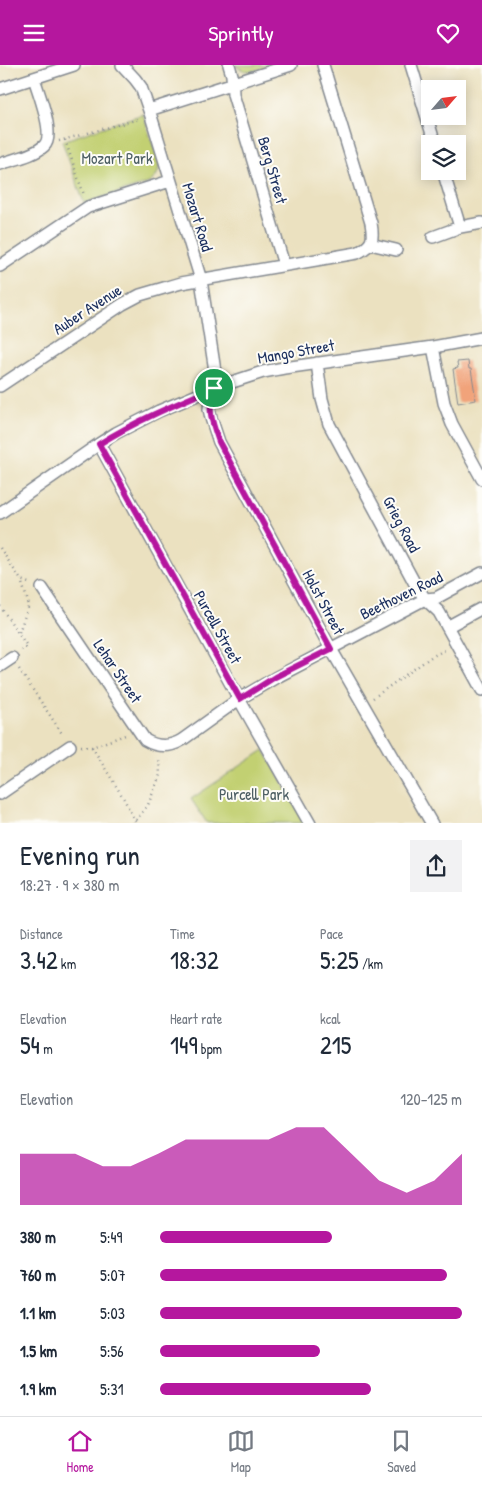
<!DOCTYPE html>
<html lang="en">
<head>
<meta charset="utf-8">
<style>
  :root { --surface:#fff; --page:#f2f2f3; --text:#1f2937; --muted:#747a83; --line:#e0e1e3; --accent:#b5179e }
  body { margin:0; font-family:"Patrick Hand",sans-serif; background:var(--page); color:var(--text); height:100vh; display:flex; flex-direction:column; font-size:19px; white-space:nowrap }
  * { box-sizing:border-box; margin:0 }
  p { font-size:16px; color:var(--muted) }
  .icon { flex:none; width:28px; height:28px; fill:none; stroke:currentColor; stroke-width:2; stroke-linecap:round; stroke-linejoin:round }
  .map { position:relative; height:758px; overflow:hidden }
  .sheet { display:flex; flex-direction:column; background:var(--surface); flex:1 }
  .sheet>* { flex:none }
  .needle { width:32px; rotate:62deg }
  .tools { position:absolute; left:421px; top:15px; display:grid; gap:10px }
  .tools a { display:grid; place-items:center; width:45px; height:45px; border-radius:0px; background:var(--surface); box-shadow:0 2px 12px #0003; font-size:25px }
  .pin { position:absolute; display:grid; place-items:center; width:42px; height:42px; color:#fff; margin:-21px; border:2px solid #fff; border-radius:50%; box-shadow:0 1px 5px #0007 }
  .round { display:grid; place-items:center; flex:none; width:52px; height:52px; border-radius:0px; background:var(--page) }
  .headline { display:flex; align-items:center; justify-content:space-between; height:85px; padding:0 20px }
  h1 { font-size:28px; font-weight:600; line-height:38px }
  .stats { display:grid; grid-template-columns:repeat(3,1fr); gap:8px; height:85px; padding:5px 20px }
  .stats div { display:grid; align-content:center }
  .stats b { font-size:25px; font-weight:600 }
  .stats small { font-size:14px; font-weight:400 }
  .stats p { font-size:14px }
  .chart { height:140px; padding:10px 20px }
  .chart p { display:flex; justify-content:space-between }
  .chart svg { width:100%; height:90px; margin-top:5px; fill:var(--accent); opacity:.7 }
  ul { padding:0 20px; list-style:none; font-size:16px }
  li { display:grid; grid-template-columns:80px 60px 1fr; align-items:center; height:38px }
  li i { height:12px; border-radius:6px; background:var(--accent) }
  header { display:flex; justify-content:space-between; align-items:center; height:65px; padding:0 20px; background:var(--accent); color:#fff; font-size:22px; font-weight:600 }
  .tabs { display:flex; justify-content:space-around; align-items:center; height:70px; border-top:1px solid var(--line); background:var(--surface); font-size:14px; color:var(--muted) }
  .tabs a { display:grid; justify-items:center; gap:2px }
  .tabs .current { color:var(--accent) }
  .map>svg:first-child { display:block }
  .green { fill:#c2d072; stroke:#6e8068 }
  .building { fill:#f1a37a }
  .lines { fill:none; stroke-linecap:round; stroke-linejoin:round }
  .street-casing { stroke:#83888f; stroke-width:14 }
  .path { stroke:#83888f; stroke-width:2.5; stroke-dasharray:1 4; stroke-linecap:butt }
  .street { stroke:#fff; stroke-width:11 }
  .route-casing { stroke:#fff; stroke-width:10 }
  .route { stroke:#b5179e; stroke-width:6 }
  .labels { text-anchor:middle; stroke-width:4; stroke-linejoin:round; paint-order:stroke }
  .park-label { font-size:16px; fill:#4d5f64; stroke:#fdfcf7 }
  .street-label { font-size:16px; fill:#1b2f5e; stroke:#fdfcf7 }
</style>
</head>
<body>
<header><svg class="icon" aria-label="menu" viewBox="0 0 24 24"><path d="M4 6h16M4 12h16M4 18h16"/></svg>Sprintly<svg class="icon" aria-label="heart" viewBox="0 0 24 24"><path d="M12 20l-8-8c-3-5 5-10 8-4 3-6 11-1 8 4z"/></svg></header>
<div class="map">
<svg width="482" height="759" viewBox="0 0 482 759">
  <rect width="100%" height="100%" fill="#fdfcf7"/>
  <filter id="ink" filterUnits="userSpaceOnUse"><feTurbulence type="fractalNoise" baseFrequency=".02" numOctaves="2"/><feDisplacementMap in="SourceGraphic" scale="10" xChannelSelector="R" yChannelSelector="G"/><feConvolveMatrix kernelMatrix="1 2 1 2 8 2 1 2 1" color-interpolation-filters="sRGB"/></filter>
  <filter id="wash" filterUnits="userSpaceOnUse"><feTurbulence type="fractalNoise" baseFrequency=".0096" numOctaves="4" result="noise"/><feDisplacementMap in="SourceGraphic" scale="20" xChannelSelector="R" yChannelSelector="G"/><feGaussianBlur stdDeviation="1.12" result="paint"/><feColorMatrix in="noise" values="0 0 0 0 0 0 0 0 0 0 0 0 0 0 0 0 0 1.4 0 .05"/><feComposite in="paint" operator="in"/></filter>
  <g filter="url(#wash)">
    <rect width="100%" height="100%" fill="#ebe1c0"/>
    <!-- green -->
    <path class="green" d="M 235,0 L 272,0 C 259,4 247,11 235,0 Z
      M 143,49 L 159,99 C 159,108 156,113 149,118 L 84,138 L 62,76 Z
      M 264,685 L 306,758 L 207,758 L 191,734 Z"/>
    <g id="blocks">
      <!-- building -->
      <path class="building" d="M 468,296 L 469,304 L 471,304 L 476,335 L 458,338 L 453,304 L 458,303 L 457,297 Z"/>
    </g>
  </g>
  <g filter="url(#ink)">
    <use href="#blocks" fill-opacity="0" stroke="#83888f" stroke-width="1"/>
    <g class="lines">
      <!-- street casing -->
      <g class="street-casing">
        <path id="street" d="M 122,0 L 135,14 L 141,22 L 151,51 L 201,215 L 215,306 L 214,323 L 210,335 L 209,344 L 211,353 L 219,377 L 331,584 L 432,759
          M 229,0 L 232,10 L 233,29 L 284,200
          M 411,0 L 435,79
          M 0,24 L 74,0
          M 149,45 L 291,0
          M 0,99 C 14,94 33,91 44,81 C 56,70 38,27 34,13
          M 443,106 L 460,162
          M 433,172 L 460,162 L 482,158
          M 370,179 L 396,185
          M 0,201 L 88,142 L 170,116
          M 433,282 L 444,338 L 452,359 L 482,414
          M 317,298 L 322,334 L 329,359 L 414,517 L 425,534 L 439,547 L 482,625
          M 0,321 L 123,239 L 140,230 L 181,218 L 357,188 C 373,180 374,175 371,158 L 323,0
          M 99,379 L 239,634 L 310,759
          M 0,448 L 99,379 L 116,368 L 159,346 L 214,323 L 263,307 L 284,303 L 433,282 L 482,273
          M 42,523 L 145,675 C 157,682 169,683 182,675 L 239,634 L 275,613 L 425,534 L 436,533 L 482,508
          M 447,562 L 482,543
          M 0,601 L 12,593
          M 0,729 L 70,681"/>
      </g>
      <!-- path -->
      <path class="path" d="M 65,75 L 84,130
        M 59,76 L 139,54
        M 0,483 L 21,515 L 31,519
        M 0,541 L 27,581 L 21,585
        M 19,567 L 29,540 L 21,515
        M 19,604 L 63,670
        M 373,633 L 431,592 L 445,585
        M 81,681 L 92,682 L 128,669
        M 92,682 L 124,734 L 135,756
        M 133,759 L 148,740 L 160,710 L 159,692"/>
      <!-- street -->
      <use href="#street" class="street"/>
    </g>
  </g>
  <g class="lines" filter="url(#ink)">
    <!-- route casing -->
    <g class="route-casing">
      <path id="route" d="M 214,323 C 207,345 212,357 219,377 L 331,584 L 275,612 L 240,634 L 99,379 C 136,356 174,340 214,323 Z"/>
    </g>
    <!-- route -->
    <use href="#route" class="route"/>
  </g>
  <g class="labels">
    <!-- park labels -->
    <g class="park-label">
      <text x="117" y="99">Mozart Park</text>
      <text x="254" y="735">Purcell Park</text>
    </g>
    <!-- street labels -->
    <g class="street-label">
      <text transform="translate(273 105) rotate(74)" y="6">Berg Street</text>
      <text transform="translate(198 152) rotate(73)" y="6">Mozart Road</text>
      <text transform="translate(87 244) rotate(-33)" y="6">Auber Avenue</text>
      <text transform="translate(296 286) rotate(-10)" y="6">Mango Street</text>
      <text transform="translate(402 459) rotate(62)" y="6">Grieg Road</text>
      <text transform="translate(401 530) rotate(-26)" y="6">Beethoven Road</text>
      <text transform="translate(324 537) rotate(62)" y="6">Holst Street</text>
      <text transform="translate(218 562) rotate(61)" y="6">Purcell Street</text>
      <text transform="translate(118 606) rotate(56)" y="6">Lehar Street</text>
    </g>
  </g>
</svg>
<div class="tools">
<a><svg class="needle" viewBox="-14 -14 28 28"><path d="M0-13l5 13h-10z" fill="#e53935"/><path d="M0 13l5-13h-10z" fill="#747a83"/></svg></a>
<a><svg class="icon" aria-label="layers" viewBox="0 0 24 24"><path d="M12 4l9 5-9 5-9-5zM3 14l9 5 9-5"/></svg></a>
</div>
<div class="pin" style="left:214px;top:323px;background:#1e9e55"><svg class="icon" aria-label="arrive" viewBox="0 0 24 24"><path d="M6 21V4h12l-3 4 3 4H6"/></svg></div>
</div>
<section class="sheet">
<div class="headline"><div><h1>Evening run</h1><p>18:27 · 9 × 380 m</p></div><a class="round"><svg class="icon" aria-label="share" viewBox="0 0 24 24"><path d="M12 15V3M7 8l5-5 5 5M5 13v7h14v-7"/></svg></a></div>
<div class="stats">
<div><p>Distance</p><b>3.42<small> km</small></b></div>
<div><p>Time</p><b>18:32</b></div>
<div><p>Pace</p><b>5:25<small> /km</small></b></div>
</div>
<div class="stats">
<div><p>Elevation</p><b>54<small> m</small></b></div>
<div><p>Heart rate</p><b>149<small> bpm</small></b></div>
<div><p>kcal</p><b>215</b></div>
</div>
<div class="chart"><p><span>Elevation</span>120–125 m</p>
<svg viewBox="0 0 160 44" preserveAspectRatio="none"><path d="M0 44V19L10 19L20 19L30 25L40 25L50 19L60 12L70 12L80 12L90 12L100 6L110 6L120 19L130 32L140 38L150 32L160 19V44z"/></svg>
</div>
<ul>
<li><b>380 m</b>5:49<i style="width:57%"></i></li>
<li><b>760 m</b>5:07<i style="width:95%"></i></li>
<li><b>1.1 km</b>5:03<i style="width:100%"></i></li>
<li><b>1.5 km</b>5:56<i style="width:53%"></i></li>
<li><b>1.9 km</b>5:31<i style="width:70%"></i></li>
</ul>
</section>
<nav class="tabs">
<a class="current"><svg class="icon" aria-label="home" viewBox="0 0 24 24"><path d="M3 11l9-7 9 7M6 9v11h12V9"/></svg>Home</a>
<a><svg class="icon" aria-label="map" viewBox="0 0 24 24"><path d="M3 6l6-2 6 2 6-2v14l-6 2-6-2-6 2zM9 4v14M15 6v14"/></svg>Map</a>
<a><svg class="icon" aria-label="saved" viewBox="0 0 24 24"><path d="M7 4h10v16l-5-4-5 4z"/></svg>Saved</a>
</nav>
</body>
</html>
